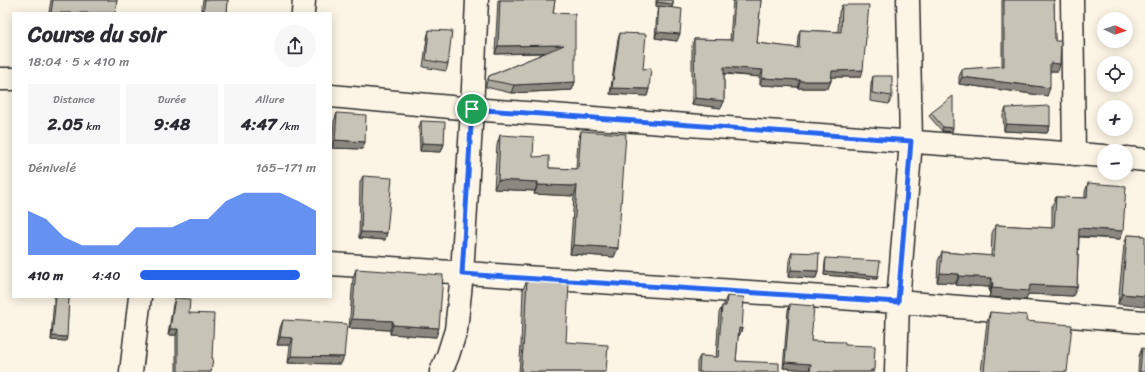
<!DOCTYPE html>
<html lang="fr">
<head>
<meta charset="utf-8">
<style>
  :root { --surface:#fff; --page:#f7f7f7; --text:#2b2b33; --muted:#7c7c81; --accent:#2563eb }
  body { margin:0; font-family:Sriracha,sans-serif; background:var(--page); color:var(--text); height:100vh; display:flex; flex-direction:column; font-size:15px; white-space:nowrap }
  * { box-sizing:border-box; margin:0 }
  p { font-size:13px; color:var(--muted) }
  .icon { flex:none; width:22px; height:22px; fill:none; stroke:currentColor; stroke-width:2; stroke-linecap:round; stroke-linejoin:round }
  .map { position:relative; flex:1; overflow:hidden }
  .details { position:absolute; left:12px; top:12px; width:320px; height:286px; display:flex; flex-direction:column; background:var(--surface); border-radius:0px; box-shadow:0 2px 10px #0003 }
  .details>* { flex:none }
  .needle { width:26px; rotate:93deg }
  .controls { position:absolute; left:1097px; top:12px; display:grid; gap:8px }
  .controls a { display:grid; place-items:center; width:36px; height:36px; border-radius:50%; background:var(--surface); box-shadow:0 2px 10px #0003; font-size:20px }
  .pin { position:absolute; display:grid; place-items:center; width:34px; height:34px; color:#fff; margin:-17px; border:2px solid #fff; border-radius:50%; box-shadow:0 1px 4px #0007 }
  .round { display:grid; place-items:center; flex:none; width:42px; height:42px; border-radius:21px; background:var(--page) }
  .overview { display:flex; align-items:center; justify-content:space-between; height:68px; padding:0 16px }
  h1 { font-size:22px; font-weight:800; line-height:30px }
  .figures { display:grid; grid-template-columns:repeat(3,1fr); gap:6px; height:68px; padding:4px 16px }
  .figures div { display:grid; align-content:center; border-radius:0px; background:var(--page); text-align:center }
  .figures b { font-size:17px; font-weight:800 }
  .figures small { font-size:11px; font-weight:400 }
  .figures p { font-size:11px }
  .chart { height:112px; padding:8px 16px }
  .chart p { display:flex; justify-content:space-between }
  .chart svg { width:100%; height:72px; margin-top:4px; fill:var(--accent); opacity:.7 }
  ul { padding:0 16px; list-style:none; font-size:13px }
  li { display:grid; grid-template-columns:64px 48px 1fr; align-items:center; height:30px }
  li i { height:10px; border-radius:5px; background:var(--accent) }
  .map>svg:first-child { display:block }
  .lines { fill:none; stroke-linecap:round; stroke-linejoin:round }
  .minor-casing { stroke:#2b2b2b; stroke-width:25 }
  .minor { stroke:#fcf5e5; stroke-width:22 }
  .wall { fill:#aca89d; stroke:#2b2b2b }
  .shaded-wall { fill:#8c8880; stroke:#2b2b2b }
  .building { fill:#c8c3b7; stroke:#2b2b2b }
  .route-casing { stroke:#fff; stroke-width:8 }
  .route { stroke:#2563eb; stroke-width:5 }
</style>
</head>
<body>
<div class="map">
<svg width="1145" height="372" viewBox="0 0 1145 372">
  <rect width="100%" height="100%" fill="#fcf5e5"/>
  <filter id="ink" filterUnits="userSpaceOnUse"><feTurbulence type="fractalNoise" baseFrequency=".025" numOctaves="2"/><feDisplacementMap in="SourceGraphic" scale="8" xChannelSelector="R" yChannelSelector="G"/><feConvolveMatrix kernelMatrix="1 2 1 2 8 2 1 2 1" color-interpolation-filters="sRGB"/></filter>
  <g filter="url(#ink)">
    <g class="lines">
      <!-- minor casing -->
      <g class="minor-casing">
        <path id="minor" d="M 1072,0 L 1074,154
          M 303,13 L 304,0
          M 0,79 L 13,79
          M 331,96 L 472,109 L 1104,156
          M 1126,158 L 1145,160
          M 331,264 L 898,302 L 1145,322
          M 131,372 L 140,297
          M 441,372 L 448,355 L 456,330 L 462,274 L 472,109 L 477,0
          M 896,372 L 898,302 L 911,141 L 908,0"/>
      </g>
      <!-- minor -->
      <use href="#minor" class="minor"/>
    </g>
    <!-- wall -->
    <path class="wall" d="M 51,0 L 117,0 L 115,13 L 49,13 Z
      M 203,0 L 228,0 L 227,13 L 201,13 Z
      M 498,0 L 555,0 L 553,13 L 575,82 L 572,90 L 511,93 L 486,87 L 486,84 L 489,76 L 545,53 L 495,54 Z
      M 656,0 L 673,0 L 673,4 L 672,7 L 677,41 L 655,38 L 657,12 L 659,7 L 656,6 Z
      M 733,0 L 761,0 L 757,43 L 797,48 L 798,36 L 800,30 L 838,32 L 839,12 L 842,5 L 861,77 L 831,77 L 831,81 L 828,88 L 798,88 L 798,87 L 760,85 L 760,77 L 724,74 L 724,101 L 721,108 L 692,104 L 692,46 L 694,39 L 730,40 Z
      M 1002,0 L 1054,0 L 1055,41 L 1058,71 L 1050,71 L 1047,96 L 959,84 L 959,77 L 962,69 L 1002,67 Z
      M 429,30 L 448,64 L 446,71 L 423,67 L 427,38 Z
      M 620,33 L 643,69 L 649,89 L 647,96 L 610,94 L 618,39 Z
      M 873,76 L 892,96 L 889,104 L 870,101 L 871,84 Z
      M 1006,108 L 1050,126 L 1047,133 L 1004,131 L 1003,115 Z
      M 337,113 L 365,142 L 362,149 L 332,148 L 334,121 Z
      M 931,113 L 952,132 L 942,131 L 929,116 Z
      M 421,121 L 444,144 L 441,152 L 420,151 L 419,128 Z
      M 581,131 L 618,248 L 614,257 L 570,254 L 574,196 L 534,194 L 535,191 L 494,189 L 497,145 L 500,135 L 533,157 L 549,168 L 576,169 L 578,140 Z
      M 363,176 L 385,240 L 359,238 L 360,182 Z
      M 1088,183 L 1120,239 L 1079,237 L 1077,287 L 1073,296 L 1028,294 L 1026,300 L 989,297 L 990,292 L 989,292 L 989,287 L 956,285 L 956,283 L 937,282 L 938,261 L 942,252 L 991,256 L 992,233 L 996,225 L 1052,228 L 1052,206 L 1056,197 L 1085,198 L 1085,192 Z
      M 1127,235 L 1145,236 L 1118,304 L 1124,245 Z
      M 792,252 L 818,271 L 816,278 L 788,277 L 789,260 Z
      M 826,258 L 878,276 L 877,279 L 824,275 L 825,262 Z
      M 356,269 L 436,337 L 390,334 L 390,330 L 349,328 L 353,278 Z
      M 527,280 L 566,342 L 606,372 L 519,372 L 521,345 L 523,289 Z
      M 727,296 L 742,329 L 739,336 L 738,336 L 736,361 L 779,372 L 697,372 L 697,362 L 700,356 L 716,357 L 719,313 L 722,306 L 724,306 L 724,303 Z
      M 54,297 L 69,297 L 66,341 L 51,340 Z
      M 175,298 L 189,313 L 212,358 L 211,372 L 176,372 L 176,335 L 168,335 L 173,304 Z
      M 790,304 L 811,341 L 845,345 L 874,372 L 808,372 L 809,370 L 783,368 L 788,310 Z
      M 990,312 L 1026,321 L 1067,372 L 981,372 L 987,322 Z
      M 283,320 L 341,364 L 288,363 L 290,345 L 277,345 L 280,328 Z
      M 1142,348 L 1145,372 L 1138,372 L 1139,356 Z"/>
    <!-- shaded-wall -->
    <path class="shaded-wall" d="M 657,2 L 673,4 L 671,8 L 656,6 Z
      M 657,32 L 680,34 L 677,41 L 655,38 Z
      M 564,45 L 561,52 L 495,54 L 498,46 Z
      M 1050,63 L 1060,64 L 1058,71 L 1048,71 Z
      M 724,67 L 763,70 L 760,77 L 721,73 Z
      M 863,70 L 861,77 L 829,77 L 832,71 Z
      M 962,77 L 1050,88 L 1047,96 L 959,84 Z
      M 762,78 L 800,80 L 798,87 L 760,85 Z
      M 800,81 L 831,81 L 828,88 L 798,88 Z
      M 575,82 L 572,90 L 511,93 L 514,85 Z
      M 612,88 L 649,89 L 647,96 L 610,94 Z
      M 695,98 L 724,101 L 721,108 L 692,104 Z
      M 1006,124 L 1050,126 L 1047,133 L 1004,131 Z
      M 943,127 L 953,128 L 952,132 L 942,131 Z
      M 335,140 L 365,142 L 362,149 L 332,148 Z
      M 422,143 L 444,144 L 441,152 L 420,151 Z
      M 498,180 L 538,182 L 535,191 L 494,189 Z
      M 538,185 L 577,186 L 574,196 L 534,194 Z
      M 1079,228 L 1123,231 L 1120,239 L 1076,236 Z
      M 361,232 L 387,233 L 385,240 L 359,238 Z
      M 573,245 L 618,248 L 614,257 L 570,254 Z
      M 791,270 L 818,271 L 816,278 L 788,277 Z
      M 825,271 L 878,276 L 877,279 L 824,275 Z
      M 940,273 L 959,274 L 956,283 L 937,282 Z
      M 959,276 L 992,278 L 989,287 L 956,285 Z
      M 992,283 L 993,283 L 990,292 L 989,292 Z
      M 1030,285 L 1077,287 L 1073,296 L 1028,294 L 1026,300 L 989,297 L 992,288 Z
      M 1122,294 L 1145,296 L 1145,307 L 1118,304 Z
      M 352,319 L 393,321 L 390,330 L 349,328 Z
      M 393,325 L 439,328 L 436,337 L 390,334 Z
      M 739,328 L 742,329 L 739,336 L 736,335 Z
      M 170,329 L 178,329 L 176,335 L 168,335 Z
      M 52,336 L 67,337 L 66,341 L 51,340 Z
      M 280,337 L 293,338 L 290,345 L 277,345 Z
      M 291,356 L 344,357 L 341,364 L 288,363 Z
      M 785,362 L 811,364 L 809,370 L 783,368 Z"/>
    <!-- building -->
    <path class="building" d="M 53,0 L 117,0 L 115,13 L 51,13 Z
      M 205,0 L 228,0 L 227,13 L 203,13 Z
      M 500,0 L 555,0 L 553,13 L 575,14 L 575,82 L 514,85 L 488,80 L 489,76 L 564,45 L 498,46 Z
      M 657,0 L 673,0 L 673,4 L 657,2 Z
      M 735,0 L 761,0 L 757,43 L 799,48 L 800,30 L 841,32 L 842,5 L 869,5 L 863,70 L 832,71 L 831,81 L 800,81 L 800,80 L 762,78 L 763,70 L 724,67 L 724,101 L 695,98 L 694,39 L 732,40 Z
      M 1004,0 L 1054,0 L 1055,41 L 1061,41 L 1060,64 L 1050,63 L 1050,88 L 962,77 L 962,69 L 1004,66 Z
      M 659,6 L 682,9 L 680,34 L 657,32 Z
      M 429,30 L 452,31 L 448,64 L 426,60 Z
      M 620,33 L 646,34 L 643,69 L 651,68 L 649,89 L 612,88 Z
      M 873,76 L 892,76 L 892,96 L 872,93 Z
      M 953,96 L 953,128 L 943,127 L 931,113 Z
      M 1050,106 L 1050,126 L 1006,124 L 1006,108 Z
      M 337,113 L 366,115 L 365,142 L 335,140 Z
      M 421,121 L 445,122 L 444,144 L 422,143 Z
      M 581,131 L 626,134 L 618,248 L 573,245 L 577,186 L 538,185 L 538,182 L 498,180 L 500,135 L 534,137 L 533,157 L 549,156 L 549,168 L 578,169 Z
      M 363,176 L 392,178 L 387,233 L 361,232 Z
      M 1088,183 L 1126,186 L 1123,231 L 1079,228 L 1077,287 L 1030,285 L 1029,291 L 992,288 L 993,283 L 992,283 L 992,278 L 959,276 L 959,274 L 940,273 L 942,252 L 994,256 L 996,225 L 1054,228 L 1056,197 L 1087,198 Z
      M 1127,235 L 1145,236 L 1145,296 L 1122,294 Z
      M 792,252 L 819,253 L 818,271 L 791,270 Z
      M 826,258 L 880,261 L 878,276 L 825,271 Z
      M 356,269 L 443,275 L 439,328 L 393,325 L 393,321 L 352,319 Z
      M 527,280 L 569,283 L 566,342 L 608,345 L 606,372 L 521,372 L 524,336 Z
      M 727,296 L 744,297 L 742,329 L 739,328 L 736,361 L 779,363 L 779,372 L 699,372 L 700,356 L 718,357 L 722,306 L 726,306 Z
      M 56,297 L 69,297 L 67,337 L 52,336 Z
      M 175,298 L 190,299 L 189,313 L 214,314 L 212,358 L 213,358 L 211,372 L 178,372 L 178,329 L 170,329 Z
      M 790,304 L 814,306 L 811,341 L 845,342 L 845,345 L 875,346 L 874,370 L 871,370 L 870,372 L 810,372 L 811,364 L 785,362 Z
      M 990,312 L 1027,315 L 1026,321 L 1072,325 L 1067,372 L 984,372 Z
      M 283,320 L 303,321 L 347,324 L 344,357 L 291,356 L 293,338 L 280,337 Z
      M 1142,348 L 1145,349 L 1145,372 L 1140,372 Z"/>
  </g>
  <g class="lines" filter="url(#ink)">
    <!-- route casing -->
    <g class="route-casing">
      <path id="route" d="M 472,109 L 911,141 L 898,302 L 462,274 Z"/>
    </g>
    <!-- route -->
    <use href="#route" class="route"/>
  </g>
</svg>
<div class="controls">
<a><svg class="needle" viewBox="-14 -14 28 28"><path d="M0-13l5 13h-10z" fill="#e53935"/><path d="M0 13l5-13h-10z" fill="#7c7c81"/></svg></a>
<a><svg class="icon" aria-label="locate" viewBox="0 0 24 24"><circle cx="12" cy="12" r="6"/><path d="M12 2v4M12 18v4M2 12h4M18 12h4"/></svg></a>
<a>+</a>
<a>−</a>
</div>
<div class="pin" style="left:472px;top:109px;background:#1e9e55"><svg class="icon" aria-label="arrive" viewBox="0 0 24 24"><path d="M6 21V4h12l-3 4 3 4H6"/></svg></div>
<section class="details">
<div class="overview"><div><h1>Course du soir</h1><p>18:04 · 5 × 410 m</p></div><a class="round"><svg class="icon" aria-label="share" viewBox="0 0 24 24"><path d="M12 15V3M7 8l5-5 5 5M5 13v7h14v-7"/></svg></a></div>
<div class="figures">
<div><p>Distance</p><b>2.05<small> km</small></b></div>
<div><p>Durée</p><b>9:48</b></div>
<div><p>Allure</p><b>4:47<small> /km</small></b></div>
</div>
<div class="chart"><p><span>Dénivelé</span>165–171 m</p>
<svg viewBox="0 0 160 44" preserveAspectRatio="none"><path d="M0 44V17L10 22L20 33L30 38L40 38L50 38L60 27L70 27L80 27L90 22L100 22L110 11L120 6L130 6L140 6L150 11L160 17V44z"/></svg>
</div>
<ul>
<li><b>410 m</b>4:40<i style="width:91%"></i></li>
</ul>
</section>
</div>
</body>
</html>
